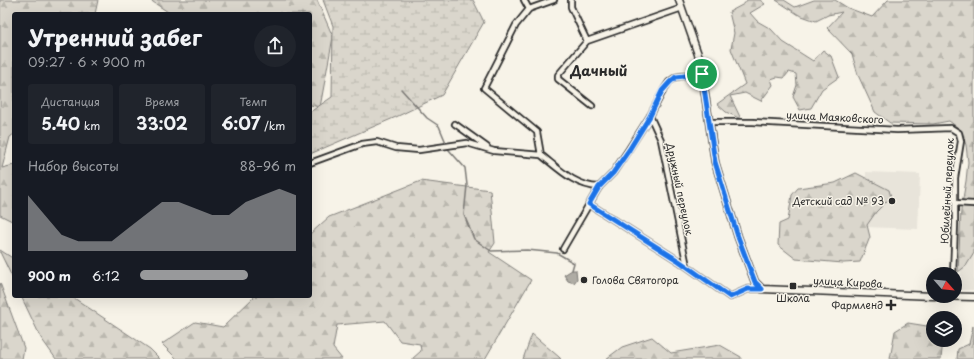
<!DOCTYPE html>
<html lang="ru">
<head>
<meta charset="utf-8">
<style>
  :root { --surface:#171b24; --page:#20242c; --text:#f1f3f6; --muted:#9ea1a6; --accent:#98999b }
  body { margin:0; font-family:"Playpen Sans",sans-serif; background:var(--page); color:var(--text); height:100vh; display:flex; flex-direction:column; font-size:15px; white-space:nowrap }
  * { box-sizing:border-box; margin:0 }
  p { font-size:13px; color:var(--muted) }
  .icon { flex:none; width:22px; height:22px; fill:none; stroke:currentColor; stroke-width:2; stroke-linecap:round; stroke-linejoin:round }
  .map { position:relative; flex:1; overflow:hidden }
  .side { position:absolute; left:12px; top:12px; width:300px; height:286px; display:flex; flex-direction:column; background:var(--surface); border-radius:4px; box-shadow:0 4px 16px #0002 }
  .side>* { flex:none }
  .needle { width:26px; rotate:117deg }
  .fabs { position:absolute; left:926px; top:267px; display:grid; gap:8px }
  .fabs a { display:grid; place-items:center; width:36px; height:36px; border-radius:50%; background:var(--surface); box-shadow:0 4px 16px #0002; font-size:20px }
  .pin { position:absolute; display:grid; place-items:center; width:34px; height:34px; color:#fff; margin:-17px; border:2px solid #fff; border-radius:50%; box-shadow:0 1px 4px #0007 }
  .round { display:grid; place-items:center; flex:none; width:42px; height:42px; border-radius:21px; background:var(--page) }
  .head { display:flex; align-items:center; justify-content:space-between; height:68px; padding:0 16px }
  h1 { font-size:22px; font-weight:700; line-height:30px }
  .stats { display:grid; grid-template-columns:repeat(3,1fr); gap:6px; height:68px; padding:4px 16px }
  .stats div { display:grid; align-content:center; border-radius:4px; background:var(--page); text-align:center }
  .stats b { font-size:17px; font-weight:700 }
  .stats small { font-size:11px; font-weight:400 }
  .stats p { font-size:11px }
  .chart { height:112px; padding:8px 16px }
  .chart p { display:flex; justify-content:space-between }
  .chart svg { width:100%; height:72px; margin-top:4px; fill:var(--accent); opacity:.7 }
  ul { padding:0 16px; list-style:none; font-size:13px }
  li { display:grid; grid-template-columns:64px 48px 1fr; align-items:center; height:30px }
  li i { height:10px; border-radius:5px; background:var(--accent) }
  .map>svg:first-child { display:block }
  .built { fill:#e8e4da }
  .forest { fill:url(#forest-firs); stroke:#82807c }
  .wetland { fill:url(#wetland-marsh); stroke:#82807c }
  .water { fill:#afaca4; stroke:#7a7874 }
  .lines { fill:none; stroke-linecap:round; stroke-linejoin:round }
  .stream { stroke:#7a7874; stroke-width:1.5 }
  .street-casing { stroke:#2b2b2b; stroke-width:8 }
  .secondary-casing { stroke:#2b2b2b; stroke-width:9 }
  .street { stroke:#f7f3e8; stroke-width:4.5 }
  .secondary { stroke:#f7f3e8; stroke-width:6 }
  .route-casing { stroke:#fff; stroke-width:8 }
  .route { stroke:#1a73e8; stroke-width:5 }
  .poi-dot { fill:#2b2b2b; stroke:#f7f3e8; stroke-width:1.5 }
  .labels { text-anchor:middle; stroke-width:3; stroke-linejoin:round; paint-order:stroke }
  .street-label { font-size:10px; fill:#2b2b2b; stroke:#f7f3e8 }
  .poi-label { font-size:10px; fill:#2b2b2b; stroke:#f7f3e8; text-anchor:end }
  .district-label { font-size:14px; font-weight:bold; fill:#2b2b2b; stroke:#f7f3e8 }
</style>
</head>
<body>
<div class="map">
<svg width="974" height="359" viewBox="0 0 974 359">
  <defs>
    <pattern id="forest-firs" width="22" height="20" patternUnits="userSpaceOnUse"><rect width="22" height="20" fill="#dad6cc"/><path d="M5 1l3.5 6h-7zM16 11l3.5 6h-7z" fill="#bbb8af"/></pattern>
    <pattern id="wetland-marsh" width="20" height="14" patternUnits="userSpaceOnUse"><rect width="20" height="14" fill="#dad6cc"/><path d="M1 5h8M5 5V1M11 12h8M15 12V8" fill="none" stroke="#bbb8af"/></pattern>
  </defs>
  <rect width="100%" height="100%" fill="#f7f3e8"/>
  <filter id="ink" filterUnits="userSpaceOnUse"><feTurbulence type="fractalNoise" baseFrequency=".025" numOctaves="2"/><feDisplacementMap in="SourceGraphic" scale="8" xChannelSelector="R" yChannelSelector="G"/><feConvolveMatrix kernelMatrix="1 2 1 2 8 2 1 2 1" color-interpolation-filters="sRGB"/></filter>
  <g filter="url(#ink)">
    <!-- built -->
    <path class="built" d="M 866,172 L 920,174 L 918,229 L 864,227 Z
      M 963,211 L 974,211 L 974,290 L 960,290 Z"/>
    <!-- forest -->
    <path class="forest" d="M 0,0 L 98,0 L 95,14 L 14,14 L 14,134 L 10,137 L 2,168 L 14,165 L 14,222 L 0,215 Z
      M 150,0 L 317,0 L 333,37 L 320,107 L 310,105 L 310,14 L 171,14 Z
      M 747,0 L 760,0 L 765,4 L 750,13 L 757,21 L 771,29 L 783,42 L 813,61 L 823,50 L 831,56 L 839,77 L 822,89 L 811,108 L 800,110 L 793,97 L 797,85 L 796,74 L 789,72 L 784,78 L 777,77 L 771,79 L 773,85 L 761,101 L 745,93 L 730,96 L 741,119 L 726,112 L 717,104 L 745,84 L 731,49 L 734,33 L 729,12 L 744,4 Z
      M 776,0 L 784,0 L 795,7 L 814,0 L 835,0 L 848,8 L 872,17 L 888,0 L 974,0 L 974,253 L 966,266 L 958,272 L 961,210 L 966,181 L 968,162 L 966,145 L 961,130 L 949,121 L 933,124 L 890,123 L 875,112 L 858,75 L 852,54 L 827,28 L 842,12 L 828,15 L 816,21 L 799,15 Z
      M 856,173 L 889,190 L 891,197 L 876,212 L 867,225 L 870,237 L 860,262 L 843,263 L 796,259 L 778,245 L 779,224 L 788,220 L 792,195 L 798,188 L 835,183 Z
      M 421,181 L 490,190 L 495,243 L 489,252 L 531,280 L 485,359 L 412,359 L 421,351 L 420,344 L 400,341 L 385,321 L 337,325 L 333,348 L 342,359 L 177,359 L 162,344 L 195,322 L 223,327 L 255,296 L 310,296 L 310,234 L 329,217 Z
      M 0,250 L 14,259 L 14,281 L 0,252 Z
      M 0,283 L 24,348 L 22,359 L 0,359 Z
      M 21,296 L 71,296 L 150,349 L 160,359 L 56,359 L 41,338 Z
      M 908,323 L 933,327 L 933,340 L 943,340 L 941,359 L 890,359 L 895,331 Z
      M 973,326 L 974,359 L 957,359 L 958,349 L 969,344 Z
      M 532,334 L 559,357 L 561,359 L 523,359 Z
      M 652,337 L 671,353 L 720,345 L 741,357 L 741,359 L 606,359 L 622,347 Z"/>
    <!-- wetland -->
    <path class="wetland" d="M 323,0 L 473,0 L 484,22 L 442,95 L 396,117 L 310,154 L 310,112 L 332,97 L 333,26 Z"/>
    <!-- water -->
    <path class="water" d="M 572,270 L 576,270 L 577,279 L 574,283 L 568,281 L 564,275 Z"/>
    <g class="lines">
      <!-- stream -->
      <path class="stream" d="M 401,89 L 427,118 L 439,126 L 449,150 L 465,168 L 467,185 L 464,215 L 474,239 L 491,251 L 527,250 L 557,253 L 574,263 L 572,270"/>
      <!-- street casing -->
      <g class="street-casing">
        <path id="street" d="M 524,0 L 529,9
          M 554,0 L 529,9 L 516,25 L 484,88 L 537,132 L 541,155 C 559,169 575,186 599,187
          M 571,0 L 571,7 L 587,41
          M 592,106 L 558,79 L 558,75 L 587,41 L 682,8
          M 650,116 L 661,140 L 687,266
          M 709,122 L 753,122 L 897,130 L 951,128 L 959,133 L 961,141 L 955,178 L 955,224 L 953,274
          M 455,124 L 487,147
          M 310,163 L 362,144 L 377,142 L 396,148 L 419,150 L 467,143 L 494,151 L 541,155
          M 955,203 L 974,204
          M 589,204 L 679,261 L 730,297 L 748,289 L 762,289
          M 563,249 L 599,187 L 613,173 L 629,149 L 650,116 L 663,91 L 669,82 L 676,77 L 702,73"/>
      </g>
      <!-- secondary casing -->
      <g class="secondary-casing">
        <path id="secondary" d="M 679,0 L 700,60 L 715,162 L 738,237 L 755,282 L 762,289 L 933,296
          M 934,296 L 974,297"/>
      </g>
      <!-- street -->
      <use href="#street" class="street"/>
      <!-- secondary -->
      <use href="#secondary" class="secondary"/>
    </g>
  </g>
  <g class="lines" filter="url(#ink)">
    <!-- route casing -->
    <g class="route-casing">
      <path id="route" d="M 702,74 L 715,162 L 738,237 L 755,282 L 762,289 L 748,289 L 730,297 L 679,261 L 589,204 L 599,187 L 613,173 L 629,150 L 650,116 L 662,91 L 670,82 L 676,77 Z"/>
    </g>
    <!-- route -->
    <use href="#route" class="route"/>
  </g>
  <!-- markers -->
  <g class="poi-dot">
    <circle cx="892" cy="201" r="4"/>
    <circle cx="584" cy="280" r="4"/>
    <rect x="789" y="282" width="8" height="8" rx="2"/>
    <path d="M889 299h4v4h4v4h-4v4h-4v-4h-4v-4h4z"/>
  </g>
  <g class="labels">
    <!-- street labels -->
    <g class="street-label">
      <text transform="translate(835 117) rotate(3)" y="4">улица Маяковского</text>
      <text transform="translate(680 189) rotate(78)" y="4">Дружный переулок</text>
      <text transform="translate(947 191) rotate(-87)" y="4">Юбилейный переулок</text>
      <text transform="translate(848 282) rotate(3)" y="4">улица Кирова</text>
    </g>
    <!-- poi labels -->
    <g class="poi-label">
      <text x="884" y="205">Детский сад № 93</text>
      <text x="592" y="284" text-anchor="start">Голова Святогора</text>
      <text x="793" y="302" text-anchor="middle">Школа</text>
      <text x="883" y="309">Фармленд</text>
    </g>
    <!-- district labels -->
    <g class="district-label">
      <text x="599" y="76">Дачный</text>
    </g>
  </g>
</svg>
<div class="fabs">
<a><svg class="needle" viewBox="-14 -14 28 28"><path d="M0-13l5 13h-10z" fill="#e53935"/><path d="M0 13l5-13h-10z" fill="#9ea1a6"/></svg></a>
<a><svg class="icon" aria-label="layers" viewBox="0 0 24 24"><path d="M12 4l9 5-9 5-9-5zM3 14l9 5 9-5"/></svg></a>
</div>
<div class="pin" style="left:702px;top:74px;background:#1e9e55"><svg class="icon" aria-label="arrive" viewBox="0 0 24 24"><path d="M6 21V4h12l-3 4 3 4H6"/></svg></div>
<section class="side">
<div class="head"><div><h1>Утренний забег</h1><p>09:27 · 6 × 900 m</p></div><a class="round"><svg class="icon" aria-label="share" viewBox="0 0 24 24"><path d="M12 15V3M7 8l5-5 5 5M5 13v7h14v-7"/></svg></a></div>
<div class="stats">
<div><p>Дистанция</p><b>5.40<small> km</small></b></div>
<div><p>Время</p><b>33:02</b></div>
<div><p>Темп</p><b>6:07<small> /km</small></b></div>
</div>
<div class="chart"><p><span>Набор высоты</span>88–96 m</p>
<svg viewBox="0 0 160 44" preserveAspectRatio="none"><path d="M0 44V10L10 22L20 34L30 38L40 38L50 38L60 30L70 22L80 14L90 14L100 18L110 22L120 22L130 14L140 10L150 6L160 10V44z"/></svg>
</div>
<ul>
<li><b>900 m</b>6:12<i style="width:69%"></i></li>
</ul>
</section>
</div>
</body>
</html>
